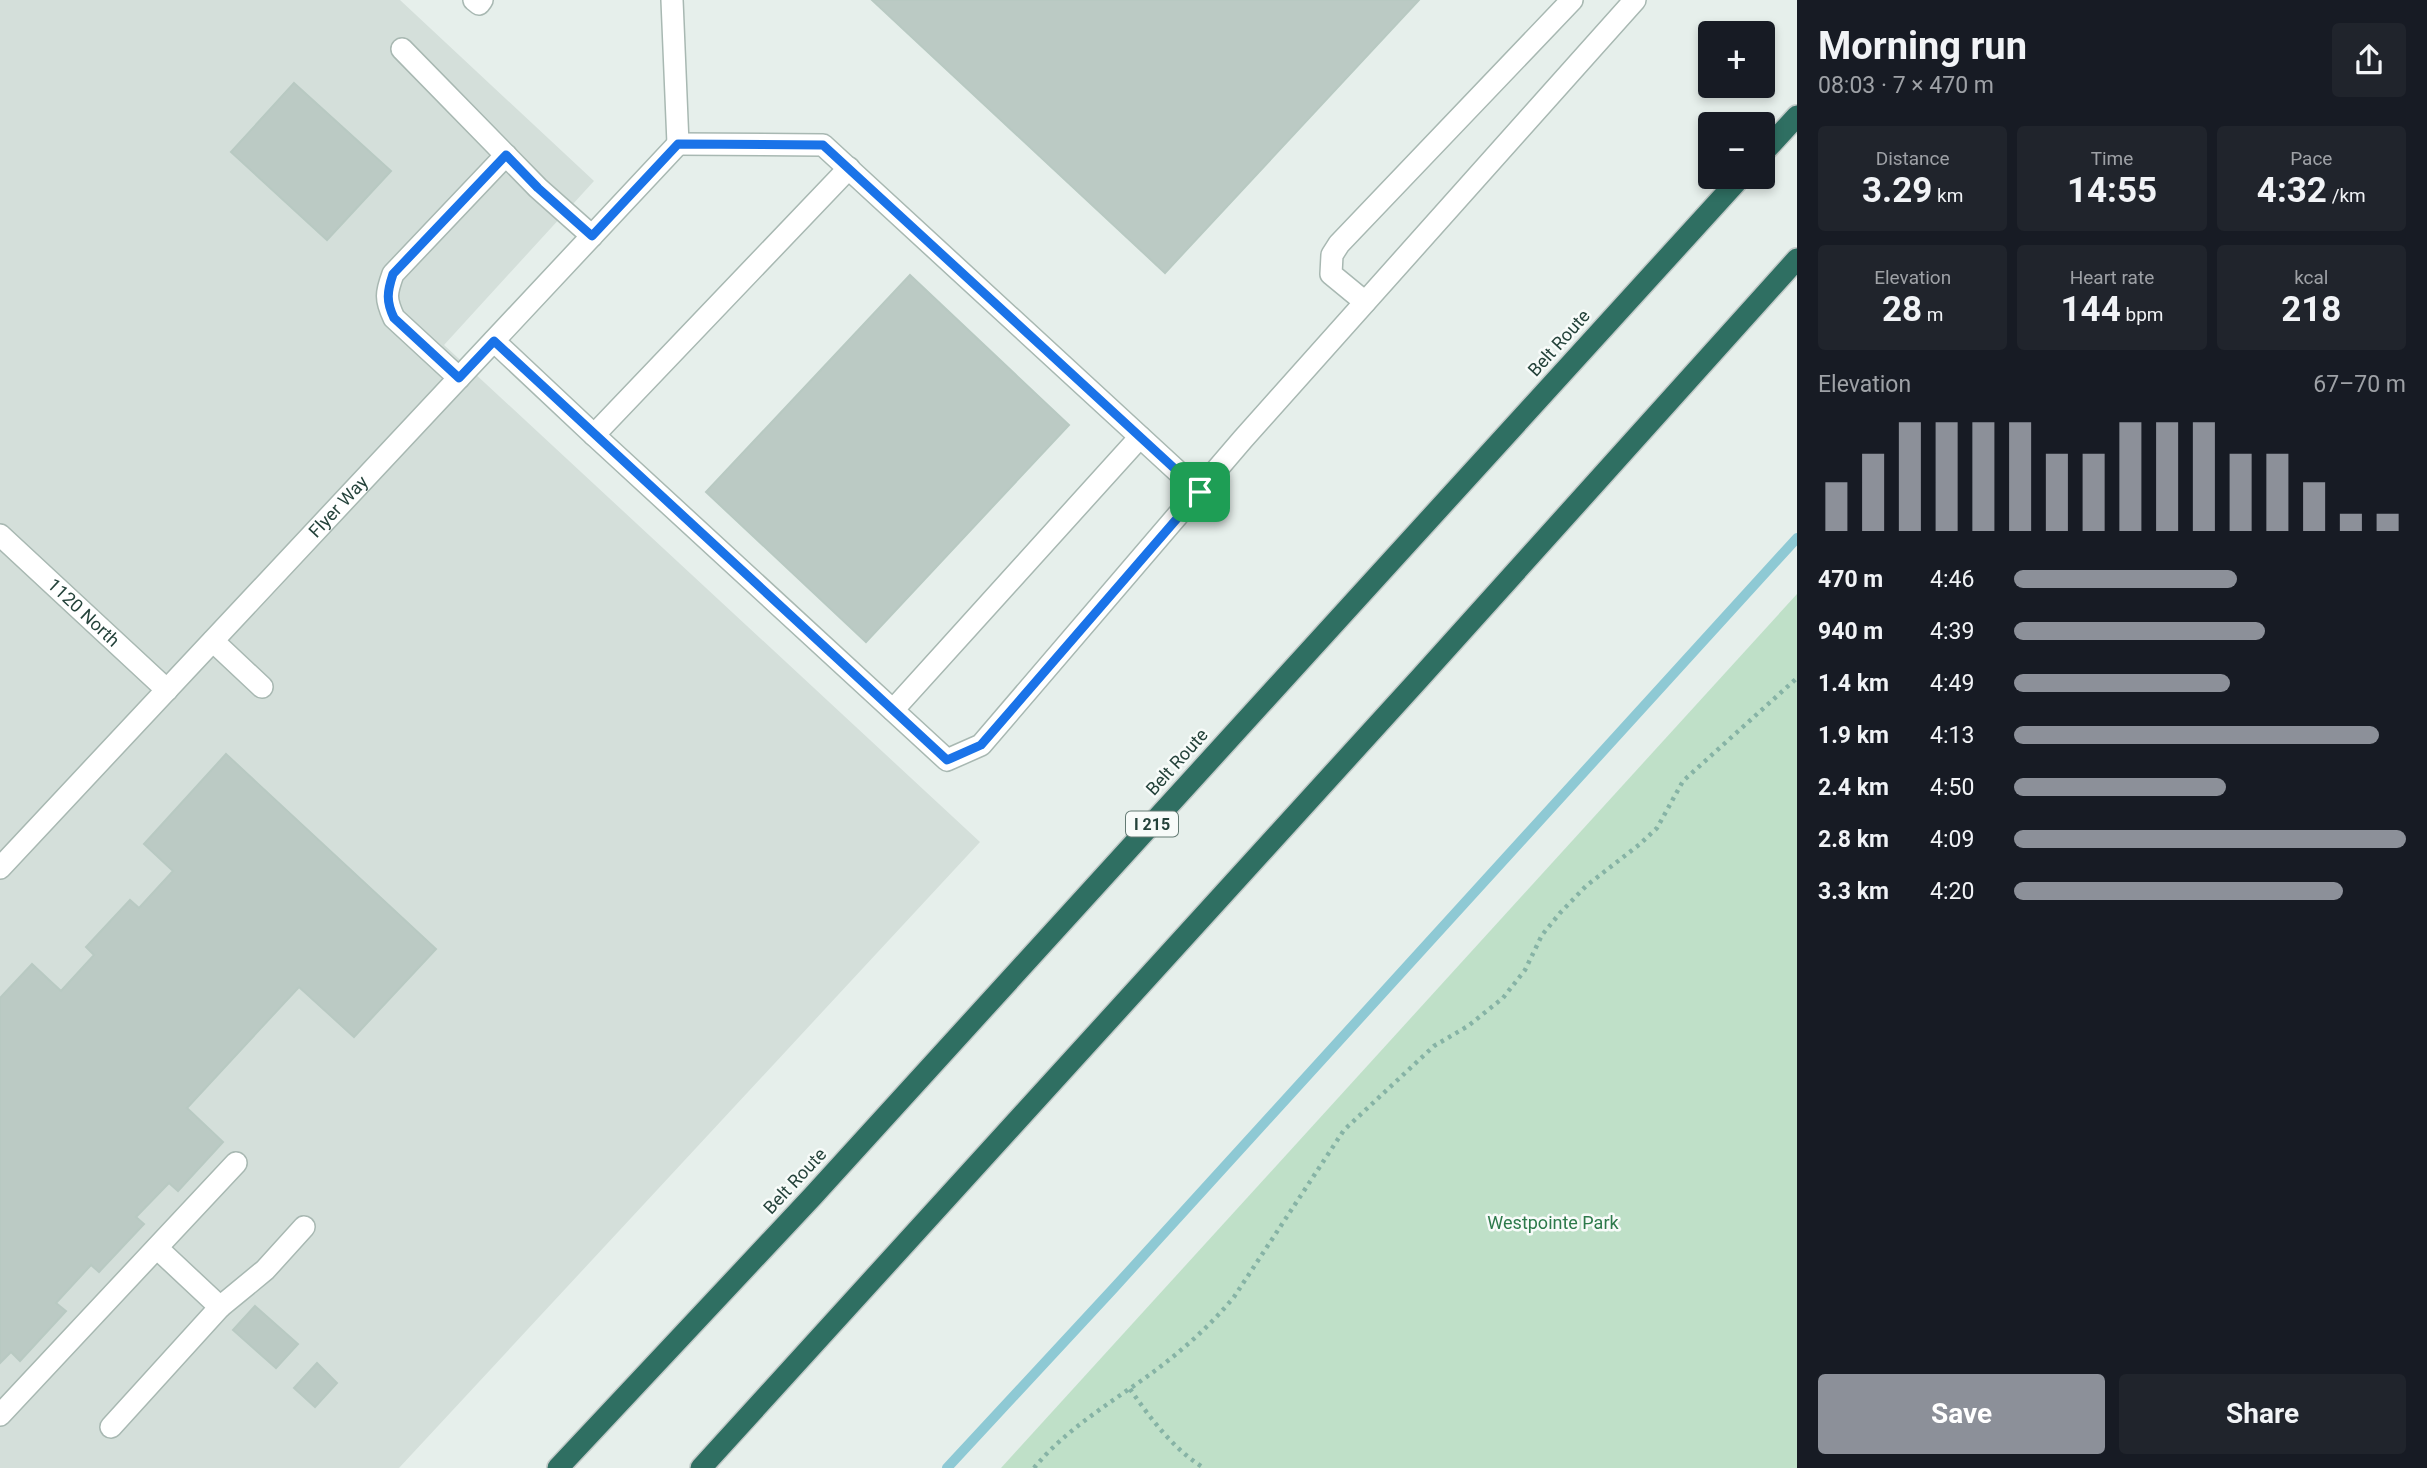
<!DOCTYPE html>
<html lang="en">
<head>
<meta charset="utf-8">
<style>
  :root { --surface:#171b24; --page:#20242c; --text:#f1f3f6; --muted:#9ea1a6; --accent:#8c9099 }
  body { margin:0; font-family:Roboto,sans-serif; background:var(--page); color:var(--text); height:100vh; display:flex; flex-direction:column; font-size:26px; white-space:nowrap }
  * { box-sizing:border-box; margin:0 }
  p { font-size:23px; color:var(--muted) }
  .icon { flex:none; width:38px; height:38px; fill:none; stroke:currentColor; stroke-width:2; stroke-linecap:round; stroke-linejoin:round }
  .map { position:relative; flex:1; overflow:hidden }
  .panel { display:flex; flex-direction:column; background:var(--surface); width:630px }
  .panel>* { flex:none }
  .buttons { position:absolute; left:1698px; top:21px; display:grid; gap:14px }
  .buttons a { display:grid; place-items:center; width:77px; height:77px; border-radius:7px; background:var(--surface); box-shadow:0 4px 10px #0003; font-size:35px }
  .pin { position:absolute; display:grid; place-items:center; width:60px; height:60px; color:#fff; margin:-30px; border-radius:14px; box-shadow:0 4px 10px #0006 }
  .round { display:grid; place-items:center; flex:none; width:74px; height:74px; border-radius:7px; background:var(--page) }
  .head { display:flex; align-items:center; justify-content:space-between; height:119px; padding:0 21px }
  h1 { font-size:38px; font-weight:700; line-height:52px }
  .figures { display:grid; grid-template-columns:repeat(3,1fr); gap:10px; height:119px; padding:7px 21px }
  .figures div { display:grid; align-content:center; border-radius:7px; background:var(--page); text-align:center }
  .figures b { font-size:35px; font-weight:700 }
  .figures small { font-size:19px; font-weight:400 }
  .figures p { font-size:19px }
  .chart { height:196px; padding:14px 21px }
  .chart p { display:flex; justify-content:space-between }
  .chart svg { width:100%; height:126px; margin-top:7px; stroke:var(--accent); stroke-width:6 }
  .button { display:flex; gap:14px; margin-top:auto; padding:14px 21px }
  .button a { flex:1; height:80px; border-radius:7px; background:var(--accent); color:#fff; font-size:28px; font-weight:700; line-height:80px; text-align:center }
  .button a+a { background:var(--page); color:var(--text) }
  ul { padding:0 21px; list-style:none; font-size:23px }
  li { display:grid; grid-template-columns:112px 84px 1fr; align-items:center; height:52px }
  li i { height:18px; border-radius:9px; background:var(--accent) }
  main { display:flex; flex:1; min-height:0 }
  .map>svg:first-child { display:block }
  .built { fill:#d4dfda }
  .green { fill:#bfe0c8 }
  .lines { fill:none; stroke-linecap:round; stroke-linejoin:round }
  .stream { stroke:#8ec9d4; stroke-width:10 }
  .building { fill:#bbcac4; stroke:#b8c9c2; stroke-width:2 }
  .minor-casing { stroke:#a8b8b2; stroke-width:24 }
  .highway-casing { stroke:#c2cac8; stroke-width:24 }
  .path { stroke:#86b3a5; stroke-width:4.5; stroke-dasharray:3.5 5; stroke-linecap:butt }
  .minor { stroke:#fff; stroke-width:21 }
  .highway { stroke:#2f6f62; stroke-width:21 }
  .route-casing { stroke:#fff; stroke-width:14 }
  .route { stroke:#1a73e8; stroke-width:9 }
  .labels { text-anchor:middle; stroke-width:5; stroke-linejoin:round; paint-order:stroke }
  .shield { fill:#f7fbf9; stroke:#637a73; stroke-width:2 }
  .shield-label { font-size:16px; font-weight:bold; fill:#24423a }
  .street-label { font-size:18px; fill:#24423a; stroke:#f7fbf9 }
  .park-label { font-size:18px; fill:#2d7a4b; stroke:#f7fbf9 }
</style>
</head>
<body>
<main>
<div class="map">
<svg width="1797" height="1468" viewBox="0 0 1797 1468">
  <rect width="100%" height="100%" fill="#e6efeb"/>
  <!-- built -->
  <path class="built" d="M 0,0 L 400,0 L 594,181 L 444,345 L 980,842 L 399,1468 L 0,1468 Z"/>
  <!-- green -->
  <path class="green" d="M 1797,594 L 1797,1468 L 1001,1468 Z"/>
  <g class="lines">
    <!-- stream -->
    <path class="stream" d="M 947,1468 L 1113,1289 L 1797,538"/>
  </g>
  <!-- building -->
  <path class="building" d="M 872,0 L 1419,0 L 1165,273 Z
    M 294,83 L 391,171 L 327,240 L 231,152 Z
    M 910,275 L 1069,425 L 866,642 L 706,492 Z
    M 226,754 L 436,949 L 354,1037 L 299,987 L 187,1108 L 223,1142 L 178,1191 L 169,1183 L 136,1217 L 144,1224 L 99,1272 L 91,1265 L 56,1303 L 66,1311 L 20,1361 L 11,1352 L 0,1363 L 0,998 L 32,964 L 61,991 L 94,955 L 86,947 L 130,900 L 139,908 L 173,871 L 144,844 Z
    M 255,1306 L 298,1344 L 276,1368 L 233,1330 Z
    M 317,1363 L 337,1383 L 315,1407 L 294,1388 Z"/>
  <g class="lines">
    <!-- minor casing -->
    <g class="minor-casing">
      <g id="minor">
        <path d="M 474,0 L 479,4 L 482,0"/>
        <path d="M 672,0 L 678,144"/>
        <path d="M 402,49 L 538,188 L 592,236"/>
        <path d="M 678,144 L 823,145 L 1200,492"/>
        <path d="M 849,168 L 594,435 L 947,760 L 981,745 L 1243,439 L 1635,0"/>
        <path d="M 1365,302 L 1331,274 L 1332,255 L 1339,244 L 1572,0"/>
        <path d="M 494,341 L 594,435"/>
        <path d="M 459,378 L 394,318 C 385,299 386,293 393,274 L 506,155"/>
        <path id="s1" d="M 0,535 L 167,690"/>
        <path d="M 213,641 L 262,687"/>
        <path d="M 893,710 L 1140,437"/>
        <path id="s2" d="M 0,868 L 678,144"/>
        <path d="M 157,1248 L 220,1307"/>
        <path d="M 0,1415 L 236,1163"/>
        <path d="M 111,1427 L 220,1307 L 265,1270 L 304,1227"/>
      </g>
    </g>
    <!-- highway casing -->
    <g class="highway-casing">
      <path id="highway" d="M 1762,154 L 1797,116
        M 558,1468 L 812,1197 L 1741,177
        M 701,1468 L 1420,678 L 1797,259"/>
    </g>
    <!-- path -->
    <path class="path" d="M 1130,1389 C 1151,1419 1173,1449 1204,1468
      M 1034,1468 C 1061,1435 1095,1413 1129,1389 C 1168,1363 1204,1333 1234,1297 L 1344,1130 L 1434,1046 L 1468,1026 L 1503,998 L 1525,970 L 1542,935 L 1560,913 L 1586,886 L 1640,844 L 1657,828 L 1683,781 L 1797,678"/>
    <!-- minor -->
    <use href="#minor" class="minor"/>
    <!-- highway -->
    <use href="#highway" class="highway"/>
  </g>
  <g class="lines">
    <!-- route casing -->
    <g class="route-casing">
      <path id="route" d="M 678,144 L 823,145 L 1200,492 L 981,745 L 947,760 L 494,341 L 459,378 L 394,318 C 386,301 387,292 393,274 L 506,155 L 538,188 L 592,236 Z"/>
    </g>
    <!-- route -->
    <use href="#route" class="route"/>
  </g>
  <g class="labels">
    <!-- shield labels -->
    <rect class="shield" x="1126" y="811.5" width="52" height="25" rx="5"/>
    <g class="shield-label">
      <text x="1152" y="830">I 215</text>
    </g>
    <!-- street labels -->
    <g class="street-label">
      <text transform="translate(1559 343) rotate(-48)" y="6">Belt Route</text>
      <text dy="6" stroke="none"><textPath href="#s2" startOffset="495">Flyer Way</textPath></text>
      <text dy="6" stroke="none"><textPath href="#s1" startOffset="114">1120 North</textPath></text>
      <text transform="translate(1177 762) rotate(-48)" y="6">Belt Route</text>
      <text transform="translate(795 1181) rotate(-47)" y="6">Belt Route</text>
    </g>
    <!-- park labels -->
    <g class="park-label">
      <text x="1553" y="1229">Westpointe Park</text>
    </g>
  </g>
</svg>
<div class="buttons">
<a>+</a>
<a>−</a>
</div>
<div class="pin" style="left:1200px;top:492px;background:#1e9e55"><svg class="icon" aria-label="arrive" viewBox="0 0 24 24"><path d="M6 21V4h12l-3 4 3 4H6"/></svg></div>
</div>
<section class="panel">
<div class="head"><div><h1>Morning run</h1><p>08:03 · 7 × 470 m</p></div><a class="round"><svg class="icon" aria-label="share" viewBox="0 0 24 24"><path d="M12 15V3M7 8l5-5 5 5M5 13v7h14v-7"/></svg></a></div>
<div class="figures">
<div><p>Distance</p><b>3.29<small> km</small></b></div>
<div><p>Time</p><b>14:55</b></div>
<div><p>Pace</p><b>4:32<small> /km</small></b></div>
</div>
<div class="figures">
<div><p>Elevation</p><b>28<small> m</small></b></div>
<div><p>Heart rate</p><b>144<small> bpm</small></b></div>
<div><p>kcal</p><b>218</b></div>
</div>
<div class="chart"><p><span>Elevation</span>67–70 m</p>
<svg viewBox="0 0 160 44" preserveAspectRatio="none"><path d="M5 44V27M15 44V17M25 44V6M35 44V6M45 44V6M55 44V6M65 44V17M75 44V17M85 44V6M95 44V6M105 44V6M115 44V17M125 44V17M135 44V27M145 44V38M155 44V38"/></svg>
</div>
<ul>
<li><b>470 m</b>4:46<i style="width:57%"></i></li>
<li><b>940 m</b>4:39<i style="width:64%"></i></li>
<li><b>1.4 km</b>4:49<i style="width:55%"></i></li>
<li><b>1.9 km</b>4:13<i style="width:93%"></i></li>
<li><b>2.4 km</b>4:50<i style="width:54%"></i></li>
<li><b>2.8 km</b>4:09<i style="width:100%"></i></li>
<li><b>3.3 km</b>4:20<i style="width:84%"></i></li>
</ul>
<div class="button"><a>Save</a><a>Share</a></div>
</section>
</main>
</body>
</html>
